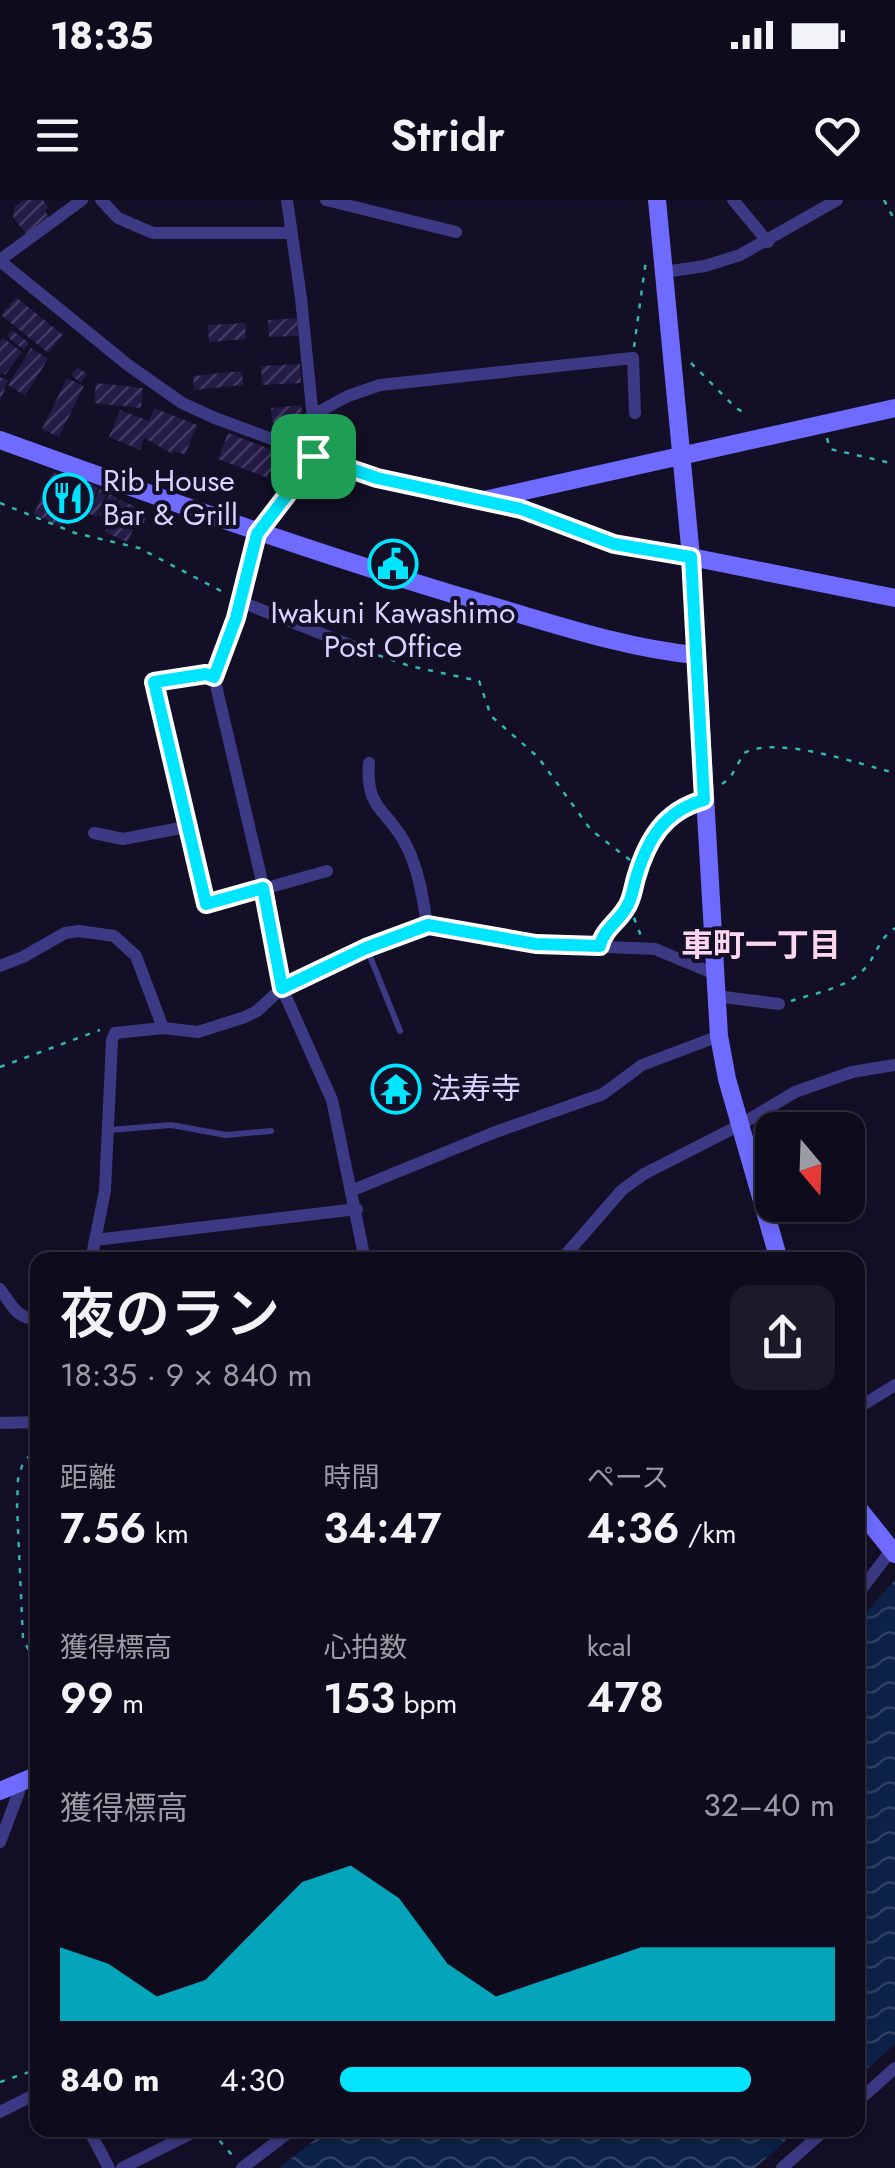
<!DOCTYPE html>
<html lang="ja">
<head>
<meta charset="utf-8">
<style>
  :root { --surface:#0e0b1c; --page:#1c1929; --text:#f1f3f6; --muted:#9b9ba3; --line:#2e2b3b; --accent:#00e5ff }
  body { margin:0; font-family:Jost,"Noto Sans JP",sans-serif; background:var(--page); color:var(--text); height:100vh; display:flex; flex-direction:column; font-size:38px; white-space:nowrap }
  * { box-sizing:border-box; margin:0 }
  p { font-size:32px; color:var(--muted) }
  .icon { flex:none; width:55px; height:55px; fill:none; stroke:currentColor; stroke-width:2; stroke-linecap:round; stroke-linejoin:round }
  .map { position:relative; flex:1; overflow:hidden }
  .panel { position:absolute; left:30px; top:1052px; width:835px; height:885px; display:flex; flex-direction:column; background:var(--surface); border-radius:20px; box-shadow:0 5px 15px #0003,0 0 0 2px var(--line) }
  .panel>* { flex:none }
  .needle { width:65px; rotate:161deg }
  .controls { position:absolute; left:755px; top:912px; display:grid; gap:20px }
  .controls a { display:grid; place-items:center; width:110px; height:110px; border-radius:20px; background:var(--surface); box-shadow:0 5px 15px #0003,0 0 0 2px var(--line); font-size:50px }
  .pin { position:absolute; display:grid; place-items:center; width:85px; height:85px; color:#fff; margin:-42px; border-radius:20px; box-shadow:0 5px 15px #0006 }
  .round { display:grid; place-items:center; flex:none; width:105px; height:105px; border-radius:20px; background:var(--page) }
  .summary { display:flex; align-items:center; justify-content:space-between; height:170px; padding:0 30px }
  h1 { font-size:55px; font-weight:600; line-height:75px }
  .metrics { display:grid; grid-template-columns:repeat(3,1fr); gap:15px; height:170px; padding:10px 30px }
  .metrics div { display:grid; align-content:center }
  .metrics b { font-size:42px; font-weight:600 }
  .metrics small { font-size:28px; font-weight:400 }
  .metrics p { font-size:28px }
  .chart { height:280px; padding:20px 30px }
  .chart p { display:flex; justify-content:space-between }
  .chart svg { width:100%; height:180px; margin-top:10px; fill:var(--accent); opacity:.7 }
  ul { padding:0 30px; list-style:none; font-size:32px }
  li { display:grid; grid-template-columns:160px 120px 1fr; align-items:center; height:75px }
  li i { height:25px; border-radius:12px; background:var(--accent) }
  .status { display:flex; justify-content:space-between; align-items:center; height:70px; padding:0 50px; background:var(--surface); direction:ltr }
  .status svg { height:28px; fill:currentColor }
  header { display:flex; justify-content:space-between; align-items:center; height:130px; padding:0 30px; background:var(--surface); font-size:45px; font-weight:600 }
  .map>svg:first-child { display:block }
  .water { fill:url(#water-waves) }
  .building { fill:url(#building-hatch) }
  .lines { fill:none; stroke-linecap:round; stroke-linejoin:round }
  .path { stroke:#2fb8b0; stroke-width:2.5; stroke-dasharray:5 8; stroke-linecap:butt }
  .lane { stroke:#3d3a85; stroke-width:6 }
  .street { stroke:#3d3a85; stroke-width:12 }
  .secondary { stroke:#6f6bff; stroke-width:18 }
  .route-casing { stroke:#fff; stroke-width:20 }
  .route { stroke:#00e5ff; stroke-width:12 }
  .labels { text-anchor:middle; stroke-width:8; stroke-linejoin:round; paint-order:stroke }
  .poi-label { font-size:30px; fill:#d9d4ff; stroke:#130f26; text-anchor:start }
  .neighbourhood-label { font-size:32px; font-weight:bold; fill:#ffd6f0; stroke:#130f26 }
</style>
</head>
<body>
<div class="status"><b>18:35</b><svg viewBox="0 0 49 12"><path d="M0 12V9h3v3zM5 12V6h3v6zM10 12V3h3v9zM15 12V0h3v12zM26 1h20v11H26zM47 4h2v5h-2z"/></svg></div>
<header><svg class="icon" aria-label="menu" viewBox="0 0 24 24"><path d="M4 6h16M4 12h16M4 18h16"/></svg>Stridr<svg class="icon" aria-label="heart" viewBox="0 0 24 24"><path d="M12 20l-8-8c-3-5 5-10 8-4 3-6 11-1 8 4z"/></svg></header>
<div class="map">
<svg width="895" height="1968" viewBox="0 0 895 1968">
  <defs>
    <pattern id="water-waves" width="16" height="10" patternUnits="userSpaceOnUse" patternTransform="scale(2.5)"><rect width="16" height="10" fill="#0c2248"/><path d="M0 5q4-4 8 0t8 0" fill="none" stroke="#2f4163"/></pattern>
    <pattern id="building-hatch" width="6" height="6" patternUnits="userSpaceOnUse" patternTransform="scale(2.5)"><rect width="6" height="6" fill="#241b47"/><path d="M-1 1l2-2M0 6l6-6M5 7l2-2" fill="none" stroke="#433b63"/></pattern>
  </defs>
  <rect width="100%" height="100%" fill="#130f26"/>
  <!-- water -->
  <path class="water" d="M 895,1380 L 895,1844 L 858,1877 L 858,1421 Z
    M 327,1930 L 798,1930 L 755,1968 L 279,1968 Z"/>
  <!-- building -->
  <path class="building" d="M 24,0 L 43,0 L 49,8 L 45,11 L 49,17 L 26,34 L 13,17 L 15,6 Z
    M 16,97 L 63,135 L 48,153 L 1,115 Z
    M 297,118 L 298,136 L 269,137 L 268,120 Z
    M 245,123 L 246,139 L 209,142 L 208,125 Z
    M 12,130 L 29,143 L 24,150 L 7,137 Z
    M 3,138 L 22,152 L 5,175 L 0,172 L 0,142 Z
    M 31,148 L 48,159 L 25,196 L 8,185 Z
    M 300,164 L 301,183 L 262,185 L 261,166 Z
    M 77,167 L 87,174 L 81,183 L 71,175 Z
    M 242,171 L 243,185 L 194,190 L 193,176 Z
    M 0,177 L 8,180 L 0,202 Z
    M 67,178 L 84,186 L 59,237 L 42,229 Z
    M 96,183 L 143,188 L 141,208 L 94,203 Z
    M 301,205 L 303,220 L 273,223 L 271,208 Z
    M 154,208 L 197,225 L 185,255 L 175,251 L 173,254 L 144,238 L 140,250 L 109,237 L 120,210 L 149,221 Z
    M 228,233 L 278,252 L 268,278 L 218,259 Z
    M 53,272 L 61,276 L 53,293 L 44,289 Z
    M 63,276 L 72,279 L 64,297 L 55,293 Z
    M 76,278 L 98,287 L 91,304 L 69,295 Z
    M 100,289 L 107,293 L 96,317 L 88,313 Z
    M 43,293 L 70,305 L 60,326 L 34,314 Z
    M 110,294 L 118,298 L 106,319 L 98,315 Z
    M 120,300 L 148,312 L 142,327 L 136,324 L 127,342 L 105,332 Z"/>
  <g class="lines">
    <!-- path -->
    <path class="path" d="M 884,0 L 895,21
      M 634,147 L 646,60
      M 691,163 L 736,208 L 748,215
      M 827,238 L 830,249 L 895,264
      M 0,303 L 75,333 L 139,348 L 225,393
      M 366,451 L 410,466 L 479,481 L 491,516 L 538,557 L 591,630 L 639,667
      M 722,584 L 730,578 L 744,553 C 777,535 859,564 895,573
      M 629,705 C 638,660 649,629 689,605
      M 604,734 L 629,705 L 641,736
      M 791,801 C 815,793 849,788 866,767 C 877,754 879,738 895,728
      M 0,867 L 100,830
      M 38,1244 L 22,1266 L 18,1279 L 17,1307 L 23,1439 L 38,1468
      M 0,1882 L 38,1869
      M 211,1931 L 232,1955"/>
    <!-- lane -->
    <path class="lane" d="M 367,749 L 400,831
      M 109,930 L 171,925 L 226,935 L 271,931"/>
    <!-- street -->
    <path class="street" d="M 101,0 L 118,18 L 153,33 L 292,33
      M 287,0 L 301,98 L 315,239 L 313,256 L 306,270 L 257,334 L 235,417 L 214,477 L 269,711 L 278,779 L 332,900 L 365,1060
      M 326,0 L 456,32
      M 733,0 L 768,42
      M 0,60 L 82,0
      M 0,61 L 128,165 L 182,203 L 215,218 L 377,278 L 521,309 L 614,344 L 691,357
      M 664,72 L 705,66 L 740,55 L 837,0
      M 311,216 L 348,196 L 380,185 L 633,158 L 635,213
      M 239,401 L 355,447
      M 214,477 L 206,475 L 153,482 L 206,705 L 327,671
      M 369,563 C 365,612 390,610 407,647 C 419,671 423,699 427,725
      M 94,633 L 123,639 L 186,627
      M 0,766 L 23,757 L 65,733 L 79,731 L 114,736 L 136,756 L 163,828
      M 716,796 L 779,804
      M 353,990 L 493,933 L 603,894 L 642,865 L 719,836
      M 95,1040 L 357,1009
      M 91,1060 L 105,991 L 112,840 L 115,833 L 163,828 L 198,832 L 245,817 L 257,811 L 282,788 L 327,765 L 427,725 L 536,744 L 655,749 L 715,774
      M 561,1060 L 622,990 L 644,974 L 740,925 L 795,892 L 852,872 L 895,865
      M 0,1089 C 12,1105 16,1119 38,1119
      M 858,1208 L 895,1185
      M 0,1223 L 38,1222
      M 858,1394 L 895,1345
      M 0,1642 L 19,1592 L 17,1583
      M 858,1901 L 895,1868
      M 0,1912 L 38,1893
      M 89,1930 L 109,1968
      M 122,1968 L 198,1930
      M 242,1968 L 292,1930
      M 782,1968 L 825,1930"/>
    <!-- secondary -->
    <path class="secondary" d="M 657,0 L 691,357 L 719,836 L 727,879 L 779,1060
      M 0,240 C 160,298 319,355 482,403 C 552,423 623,448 696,455
      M 484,300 L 895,208
      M 691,357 L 895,398
      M 858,1308 L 895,1354
      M 0,1591 L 38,1575"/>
  </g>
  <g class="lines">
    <!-- route casing -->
    <g class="route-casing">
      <path id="route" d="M 313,256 L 377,278 L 521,309 L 614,344 L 691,357 L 704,600 C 664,611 647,640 636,678 C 633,688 632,700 626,708 C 618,722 603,730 600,746 L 536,744 L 428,725 L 366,748 L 282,788 L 263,688 L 206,704 L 154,482 L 206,474 L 214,477 L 236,418 L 257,334 L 306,270 Z"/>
    </g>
    <!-- route -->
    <use href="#route" class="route"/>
  </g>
  <!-- icons -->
  <defs>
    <g id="restaurant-ring" transform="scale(2.5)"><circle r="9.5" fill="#130f26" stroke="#00e5ff" stroke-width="1.5"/><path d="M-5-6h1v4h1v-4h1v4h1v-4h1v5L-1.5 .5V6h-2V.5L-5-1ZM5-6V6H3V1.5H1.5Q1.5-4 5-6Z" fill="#00e5ff"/></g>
    <g id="civic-ring" transform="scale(2.5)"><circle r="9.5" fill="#130f26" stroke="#00e5ff" stroke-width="1.5"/><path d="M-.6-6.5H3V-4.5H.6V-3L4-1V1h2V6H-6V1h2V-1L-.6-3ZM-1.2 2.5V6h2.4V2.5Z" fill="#00e5ff"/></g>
    <g id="temple-ring" transform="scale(2.5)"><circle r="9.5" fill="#130f26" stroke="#00e5ff" stroke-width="1.5"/><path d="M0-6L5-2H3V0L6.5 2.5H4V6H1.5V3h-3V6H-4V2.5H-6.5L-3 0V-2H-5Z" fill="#00e5ff"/></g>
  </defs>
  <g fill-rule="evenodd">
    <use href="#restaurant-ring" x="68" y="298"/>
    <use href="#civic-ring" x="393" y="364"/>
    <use href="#temple-ring" x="396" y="889"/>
  </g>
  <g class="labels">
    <!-- poi labels -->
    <g class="poi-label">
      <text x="103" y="291">Rib House<tspan x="103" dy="34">Bar &amp; Grill</tspan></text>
      <text x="393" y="423" text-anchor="middle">Iwakuni Kawashimo<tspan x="393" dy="34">Post Office</tspan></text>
      <text x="431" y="899">法寿寺</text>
    </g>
    <!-- neighbourhood labels -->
    <g class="neighbourhood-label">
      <text x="761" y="756">車町一丁目</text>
    </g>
  </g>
</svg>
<div class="controls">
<a><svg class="needle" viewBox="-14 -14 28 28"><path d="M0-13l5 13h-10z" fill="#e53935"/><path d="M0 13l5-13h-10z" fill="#9b9ba3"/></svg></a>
</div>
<div class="pin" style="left:313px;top:256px;background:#1e9e55"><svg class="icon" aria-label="arrive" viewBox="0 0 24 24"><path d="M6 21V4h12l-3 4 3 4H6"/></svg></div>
<section class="panel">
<div class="summary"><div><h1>夜のラン</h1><p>18:35 · 9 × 840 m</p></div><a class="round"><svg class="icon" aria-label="share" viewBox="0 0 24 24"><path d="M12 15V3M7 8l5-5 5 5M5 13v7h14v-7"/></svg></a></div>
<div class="metrics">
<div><p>距離</p><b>7.56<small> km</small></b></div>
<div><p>時間</p><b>34:47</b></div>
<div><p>ペース</p><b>4:36<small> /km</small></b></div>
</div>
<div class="metrics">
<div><p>獲得標高</p><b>99<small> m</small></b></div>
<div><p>心拍数</p><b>153<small> bpm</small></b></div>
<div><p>kcal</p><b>478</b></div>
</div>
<div class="chart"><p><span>獲得標高</span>32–40 m</p>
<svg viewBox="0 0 160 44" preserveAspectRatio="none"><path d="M0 44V26L10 30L20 38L30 34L40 22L50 10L60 6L70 14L80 30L90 38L100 34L110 30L120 26L130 26L140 26L150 26L160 26V44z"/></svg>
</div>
<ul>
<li><b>840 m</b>4:30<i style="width:83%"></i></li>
</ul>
</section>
</div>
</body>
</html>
